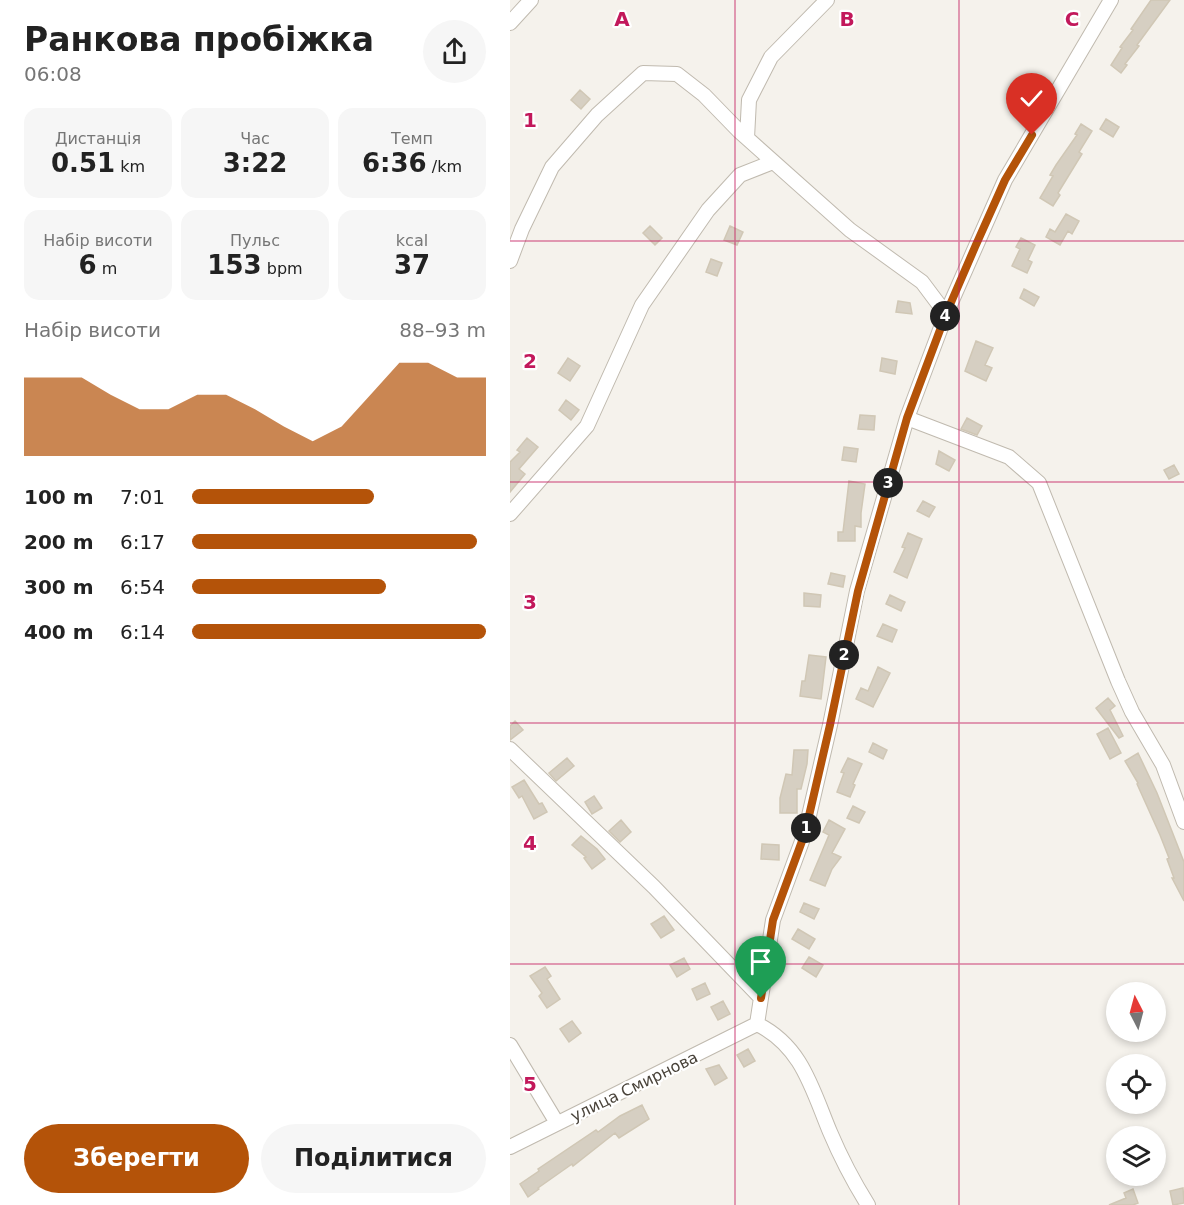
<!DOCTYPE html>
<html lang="uk">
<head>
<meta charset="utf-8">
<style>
  :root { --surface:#fff; --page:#f6f6f6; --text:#222; --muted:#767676; --accent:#b45309 }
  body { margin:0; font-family:"DejaVu Sans",sans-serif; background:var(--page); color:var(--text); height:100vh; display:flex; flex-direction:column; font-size:22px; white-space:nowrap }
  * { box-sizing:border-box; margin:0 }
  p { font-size:20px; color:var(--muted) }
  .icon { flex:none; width:33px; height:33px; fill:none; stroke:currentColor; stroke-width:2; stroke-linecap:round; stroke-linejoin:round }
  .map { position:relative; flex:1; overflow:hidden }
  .side { display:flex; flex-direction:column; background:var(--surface); width:510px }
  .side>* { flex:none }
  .needle { width:39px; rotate:354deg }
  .fabs { position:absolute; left:596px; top:982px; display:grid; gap:12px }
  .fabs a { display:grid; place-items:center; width:60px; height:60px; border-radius:50%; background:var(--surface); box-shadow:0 3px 9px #0003; font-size:30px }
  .pin { position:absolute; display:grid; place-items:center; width:51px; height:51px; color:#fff; margin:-62px -26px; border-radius:50% 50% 50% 0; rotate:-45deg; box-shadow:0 0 6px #0007 }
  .pin .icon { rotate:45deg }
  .km { position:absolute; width:30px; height:30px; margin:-15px; border-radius:50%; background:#222; color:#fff; font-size:16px; line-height:30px; text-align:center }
  .round { display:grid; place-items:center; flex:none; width:63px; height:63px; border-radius:32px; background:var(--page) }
  .head { display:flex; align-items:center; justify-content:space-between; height:102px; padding:0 24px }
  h1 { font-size:33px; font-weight:700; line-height:45px }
  .stats { display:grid; grid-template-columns:repeat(3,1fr); gap:9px; height:102px; padding:6px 24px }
  .stats div { display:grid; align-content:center; border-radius:15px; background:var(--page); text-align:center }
  .stats b { font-size:26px; font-weight:700 }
  .stats small { font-size:16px; font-weight:400 }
  .stats p { font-size:16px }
  .chart { height:168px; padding:12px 24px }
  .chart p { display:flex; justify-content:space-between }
  .chart svg { width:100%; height:108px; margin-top:6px; fill:var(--accent); opacity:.7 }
  .cta { display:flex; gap:12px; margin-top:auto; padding:12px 24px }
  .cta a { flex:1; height:69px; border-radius:36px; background:var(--accent); color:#fff; font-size:24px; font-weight:700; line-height:69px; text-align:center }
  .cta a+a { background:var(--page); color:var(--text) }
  ul { padding:0 24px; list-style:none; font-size:20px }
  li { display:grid; grid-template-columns:96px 72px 1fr; align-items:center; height:45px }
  li i { height:15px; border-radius:8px; background:var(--accent) }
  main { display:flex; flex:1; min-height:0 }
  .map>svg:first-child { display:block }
  .building { fill:#d6cfc2; stroke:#d0c7b5; stroke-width:1.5 }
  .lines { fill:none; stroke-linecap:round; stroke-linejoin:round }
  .minor-casing { stroke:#c0baaf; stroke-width:16 }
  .minor { stroke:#fff; stroke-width:14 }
  .route-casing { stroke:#fff; stroke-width:12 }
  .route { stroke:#b45309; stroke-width:8 }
  .grid { fill:none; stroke:#c2185b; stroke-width:1.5; stroke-opacity:0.55 }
  .labels { text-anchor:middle; stroke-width:4.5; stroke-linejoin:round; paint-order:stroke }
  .street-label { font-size:16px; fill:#49433a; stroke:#fff }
  .grid-label { font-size:20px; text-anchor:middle; font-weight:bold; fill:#c2185b; stroke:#fff; stroke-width:4.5; stroke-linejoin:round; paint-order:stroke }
</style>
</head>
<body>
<main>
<section class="side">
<div class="head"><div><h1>Ранкова пробіжка</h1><p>06:08</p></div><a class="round"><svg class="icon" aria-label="share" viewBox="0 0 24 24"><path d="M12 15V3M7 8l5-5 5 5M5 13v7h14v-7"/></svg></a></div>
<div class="stats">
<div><p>Дистанція</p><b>0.51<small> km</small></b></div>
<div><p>Час</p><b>3:22</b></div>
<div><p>Темп</p><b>6:36<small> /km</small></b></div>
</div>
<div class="stats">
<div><p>Набір висоти</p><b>6<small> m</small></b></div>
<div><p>Пульс</p><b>153<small> bpm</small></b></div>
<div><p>kcal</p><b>37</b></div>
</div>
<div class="chart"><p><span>Набір висоти</span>88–93 m</p>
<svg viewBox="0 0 160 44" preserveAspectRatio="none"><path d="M0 44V12L10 12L20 12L30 19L40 25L50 25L60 19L70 19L80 25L90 32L100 38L110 32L120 19L130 6L140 6L150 12L160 12V44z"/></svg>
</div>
<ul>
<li><b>100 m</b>7:01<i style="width:62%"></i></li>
<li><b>200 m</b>6:17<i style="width:97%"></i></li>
<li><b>300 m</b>6:54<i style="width:66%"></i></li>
<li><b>400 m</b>6:14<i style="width:100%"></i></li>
</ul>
<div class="cta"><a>Зберегти</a><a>Поділитися</a></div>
</section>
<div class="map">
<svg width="674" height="1205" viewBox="0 0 674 1205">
  <rect width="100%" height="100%" fill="#f5f2ec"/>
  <!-- building -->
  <path class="building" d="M 641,0 L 660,0 L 627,45 L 629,46 L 615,64 L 617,65 L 611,73 L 601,65 L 612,48 L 610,47 L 623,30 L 621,29 Z
    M 70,90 L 80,99 L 71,109 L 61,100 Z
    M 596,119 L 609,127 L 603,137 L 590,129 Z
    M 571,124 L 582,131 L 569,152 L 572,154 L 548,193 L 550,195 L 543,206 L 530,198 L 543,176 L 540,175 L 546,165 L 567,135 L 565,134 Z
    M 556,214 L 569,221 L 562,234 L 558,231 L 550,245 L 536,237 L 540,229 L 545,232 Z
    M 140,226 L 152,238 L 145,245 L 133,233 Z
    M 220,226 L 233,232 L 227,245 L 214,240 Z
    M 511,238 L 525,245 L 518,260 L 522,262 L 517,273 L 502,266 L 510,249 L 506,247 Z
    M 201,259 L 212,263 L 207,276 L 196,272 Z
    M 514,289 L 529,297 L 524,306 L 510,298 Z
    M 388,301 L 400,303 L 402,314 L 386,312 Z
    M 466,341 L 483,348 L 475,365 L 482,368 L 476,381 L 455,371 Z
    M 58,358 L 70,366 L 60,381 L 48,373 Z
    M 372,358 L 387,361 L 385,374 L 370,371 Z
    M 56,400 L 69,410 L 61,420 L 49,410 Z
    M 350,415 L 365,416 L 364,430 L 348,429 Z
    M 457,418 L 472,426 L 467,435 L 451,429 Z
    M 17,438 L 28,447 L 9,469 L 15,474 L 0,492 L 0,462 L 10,452 L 7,450 Z
    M 334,447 L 348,449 L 346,462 L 332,460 Z
    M 429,451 L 445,460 L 439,471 L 426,464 Z
    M 664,465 L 669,474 L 659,479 L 654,470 Z
    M 339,481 L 355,484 L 351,513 L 351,527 L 345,526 L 345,541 L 328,541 L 328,532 L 333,532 Z
    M 413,501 L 425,507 L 419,517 L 407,511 Z
    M 398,533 L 412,539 L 397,578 L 384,572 L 395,548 L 392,547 Z
    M 321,573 L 335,576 L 333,587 L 318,584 Z
    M 294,593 L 311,595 L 310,607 L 294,606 Z
    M 380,595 L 395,602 L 391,611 L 376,604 Z
    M 373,624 L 387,630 L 382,642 L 367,636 Z
    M 299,655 L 316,657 L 311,699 L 290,696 L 292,681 L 295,681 Z
    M 368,667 L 380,673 L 363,707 L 346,699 L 351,688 L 358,691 Z
    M 598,698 L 605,706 L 600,710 L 613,736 L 609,738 L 586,708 Z
    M 5,721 L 13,730 L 0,740 L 0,726 Z
    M 598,728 L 611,753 L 600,759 L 587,734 Z
    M 363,743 L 377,750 L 373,759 L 359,752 Z
    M 284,750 L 298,750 L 297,764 L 291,789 L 287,789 L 287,813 L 270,813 L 270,798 L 276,774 L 282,775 Z
    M 628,753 L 647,793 L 674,862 L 674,901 L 662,878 L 664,878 L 657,859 L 659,858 L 650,835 L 627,784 L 628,783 L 615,761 Z
    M 57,758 L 64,766 L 46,781 L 39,773 Z
    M 338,758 L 352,764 L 343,784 L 345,785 L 340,797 L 327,792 L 334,773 L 331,772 Z
    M 14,780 L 29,804 L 32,803 L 37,812 L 24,819 L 12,796 L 9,798 L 2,787 Z
    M 84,796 L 92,808 L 82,814 L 75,802 Z
    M 343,806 L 355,812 L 349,823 L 337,818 Z
    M 111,820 L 121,832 L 110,842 L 99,831 Z
    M 319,820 L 335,829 L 322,853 L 331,857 L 322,869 L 315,886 L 300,880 L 319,835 L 313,832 Z
    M 71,836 L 87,849 L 95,859 L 82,869 L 74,858 L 76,857 L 62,845 Z
    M 252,844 L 269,845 L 269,860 L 251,859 Z
    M 294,903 L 309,909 L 304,919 L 290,912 Z
    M 154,916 L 164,930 L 151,938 L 141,924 Z
    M 288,929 L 305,939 L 299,949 L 282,939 Z
    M 299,957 L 313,965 L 306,977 L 292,968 Z
    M 174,958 L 180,969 L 167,977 L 160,965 Z
    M 35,967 L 41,976 L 37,979 L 50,999 L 37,1008 L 29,996 L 32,993 L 20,976 Z
    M 195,983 L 200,994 L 187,1000 L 182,989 Z
    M 213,1001 L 220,1014 L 208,1020 L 201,1007 Z
    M 62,1021 L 71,1033 L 59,1042 L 50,1029 Z
    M 238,1049 L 245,1061 L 234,1067 L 227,1055 Z
    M 209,1065 L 217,1078 L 205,1085 L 196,1069 Z
    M 132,1105 L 139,1119 L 109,1138 L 105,1133 L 63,1166 L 62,1164 L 28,1188 L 29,1189 L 18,1197 L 10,1184 L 29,1171 L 28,1169 L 86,1130 L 88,1132 L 110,1116 Z
    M 673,1188 L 674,1203 L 663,1205 L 660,1191 Z
    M 623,1189 L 628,1203 L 623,1205 L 599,1205 L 616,1198 L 614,1193 Z"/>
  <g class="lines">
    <!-- minor casing -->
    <g class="minor-casing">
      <path id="minor" d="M 0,23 L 21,0
        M 237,138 L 239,100 L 261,57 L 317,0
        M 0,261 L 12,229 L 42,167 L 87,115 L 133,73 L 167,74 L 194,95 L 229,131 L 340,230 L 412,282 L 436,314 L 397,418 L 347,591 L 320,725 L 295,833 L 263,920 L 247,1024
        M 436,314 L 495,180 L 601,0
        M 397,418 L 499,457 L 529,483 L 608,681 L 622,712 L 653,765 L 674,822
        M 0,514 L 77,426 L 132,305 L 198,210 L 230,175 L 263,162
        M 0,749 L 144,887 L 251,998
        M 247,1024 C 292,1046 302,1089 320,1132 C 331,1158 343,1181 358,1205
        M 0,1045 L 47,1123
        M 0,1147 L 247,1024"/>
    </g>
    <!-- minor -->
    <use href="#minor" class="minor"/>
  </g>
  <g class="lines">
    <!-- route casing -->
    <g class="route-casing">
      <path id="route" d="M 251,998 L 263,920 L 295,833 L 320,725 L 348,591 L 397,418 L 436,314 L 465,247 L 495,180 L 522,135"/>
    </g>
    <!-- route -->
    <use href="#route" class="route"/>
  </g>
  <!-- grid -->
  <path class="grid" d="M 225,0 L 225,1205M 449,0 L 449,1205M 0,241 L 674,241M 0,482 L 674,482M 0,723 L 674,723M 0,964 L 674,964"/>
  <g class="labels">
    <!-- street labels -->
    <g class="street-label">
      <text transform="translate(124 1086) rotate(-26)" y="6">улица Смирнова</text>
    </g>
  </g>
  <g class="grid-label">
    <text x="112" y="26">A</text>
    <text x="337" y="26">B</text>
    <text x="562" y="26">C</text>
    <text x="20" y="127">1</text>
    <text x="20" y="368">2</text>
    <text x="20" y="609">3</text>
    <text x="20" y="850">4</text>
    <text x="20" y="1091">5</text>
  </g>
</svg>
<div class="fabs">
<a><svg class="needle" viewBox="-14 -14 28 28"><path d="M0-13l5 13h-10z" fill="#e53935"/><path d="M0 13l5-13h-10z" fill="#767676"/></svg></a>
<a><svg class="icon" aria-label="locate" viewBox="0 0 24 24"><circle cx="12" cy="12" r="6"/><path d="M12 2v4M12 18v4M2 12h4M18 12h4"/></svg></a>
<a><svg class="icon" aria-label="layers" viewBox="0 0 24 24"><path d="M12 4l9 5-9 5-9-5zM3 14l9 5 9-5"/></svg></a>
</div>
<div class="pin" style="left:251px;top:998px;background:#1e9e55"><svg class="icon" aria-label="arrive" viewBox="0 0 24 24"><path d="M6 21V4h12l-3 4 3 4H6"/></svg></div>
<div class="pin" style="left:522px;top:135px;background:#d93025"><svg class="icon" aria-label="check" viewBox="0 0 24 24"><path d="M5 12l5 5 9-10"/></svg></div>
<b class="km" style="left:296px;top:828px">1</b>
<b class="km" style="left:334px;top:655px">2</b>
<b class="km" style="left:378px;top:483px">3</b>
<b class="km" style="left:435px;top:316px">4</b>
</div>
</main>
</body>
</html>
